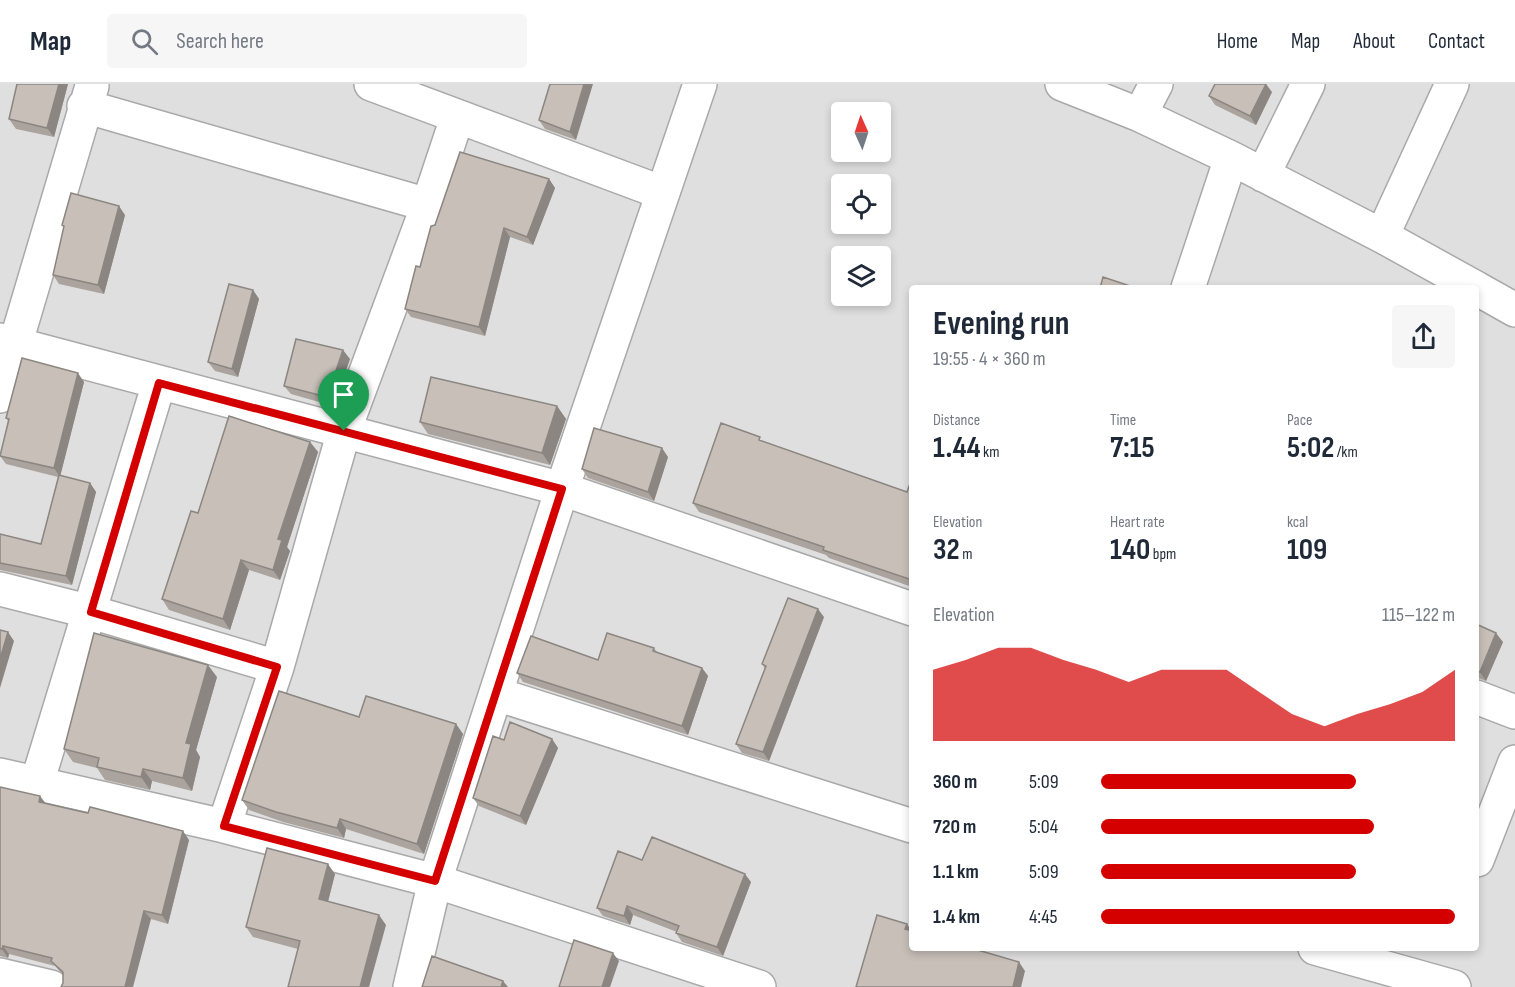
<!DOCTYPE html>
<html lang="en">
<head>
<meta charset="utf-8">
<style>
  :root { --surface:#fff; --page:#f6f6f7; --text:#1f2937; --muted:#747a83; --line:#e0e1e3; --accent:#d40000 }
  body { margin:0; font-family:"Sofia Sans Condensed",sans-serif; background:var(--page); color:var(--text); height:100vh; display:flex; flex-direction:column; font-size:22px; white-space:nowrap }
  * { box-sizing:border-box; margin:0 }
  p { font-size:20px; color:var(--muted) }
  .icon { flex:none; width:33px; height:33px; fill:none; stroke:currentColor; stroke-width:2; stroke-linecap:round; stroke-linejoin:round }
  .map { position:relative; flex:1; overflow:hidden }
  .drawer { position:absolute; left:909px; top:201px; width:570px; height:666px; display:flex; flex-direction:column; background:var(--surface); border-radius:6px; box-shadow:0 3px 9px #0003 }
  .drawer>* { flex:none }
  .needle { width:39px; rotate:357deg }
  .controls { position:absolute; left:831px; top:18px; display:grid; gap:12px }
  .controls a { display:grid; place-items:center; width:60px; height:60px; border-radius:6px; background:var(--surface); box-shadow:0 3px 9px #0003; font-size:30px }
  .pin { position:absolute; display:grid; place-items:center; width:51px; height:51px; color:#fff; margin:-62px -26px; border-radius:50% 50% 50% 0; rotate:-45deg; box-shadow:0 0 6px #0007 }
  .pin .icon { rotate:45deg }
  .round { display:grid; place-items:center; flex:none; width:63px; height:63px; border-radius:6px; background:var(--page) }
  .head { display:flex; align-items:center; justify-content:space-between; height:102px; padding:0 24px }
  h1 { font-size:33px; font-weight:700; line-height:45px }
  .metrics { display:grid; grid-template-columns:repeat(3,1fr); gap:9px; height:102px; padding:6px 24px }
  .metrics div { display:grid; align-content:center }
  .metrics b { font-size:30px; font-weight:700 }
  .metrics small { font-size:16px; font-weight:400 }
  .metrics p { font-size:16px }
  .chart { height:168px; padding:12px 24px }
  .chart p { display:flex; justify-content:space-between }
  .chart svg { width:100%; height:108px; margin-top:6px; fill:var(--accent); opacity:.7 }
  ul { padding:0 24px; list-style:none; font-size:20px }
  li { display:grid; grid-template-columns:96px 72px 1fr; align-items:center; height:45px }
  li i { height:15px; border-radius:8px; background:var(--accent) }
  header { display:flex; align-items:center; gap:36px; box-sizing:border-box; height:84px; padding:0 30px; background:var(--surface); border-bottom:2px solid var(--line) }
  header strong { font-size:28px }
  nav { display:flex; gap:33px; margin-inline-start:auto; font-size:21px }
  .search { width:420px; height:54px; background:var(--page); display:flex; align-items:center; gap:15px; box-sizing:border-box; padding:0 21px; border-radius:6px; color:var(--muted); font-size:22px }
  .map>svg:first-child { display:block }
  .residential { fill:#e0dfdf; fill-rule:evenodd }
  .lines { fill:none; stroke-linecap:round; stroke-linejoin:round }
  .minor-casing { stroke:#a9a9a9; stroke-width:36 }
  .minor { stroke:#fff; stroke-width:33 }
  .wall { fill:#aba49e }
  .shaded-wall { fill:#8b8681 }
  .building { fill:#c7bfb8; stroke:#8b8681; stroke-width:1.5 }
  .route-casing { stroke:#fff; stroke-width:12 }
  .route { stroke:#d40000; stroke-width:8 }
</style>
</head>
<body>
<header>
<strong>Map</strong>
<div class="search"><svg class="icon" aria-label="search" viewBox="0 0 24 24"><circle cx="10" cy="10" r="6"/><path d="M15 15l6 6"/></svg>Search here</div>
<nav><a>Home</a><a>Map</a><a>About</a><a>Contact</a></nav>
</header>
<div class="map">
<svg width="1515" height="903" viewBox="0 0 1515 903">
  <rect width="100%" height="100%" fill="#f2efe9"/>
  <!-- residential -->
  <path class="residential" d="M 0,0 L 1515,0 L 1515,903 L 0,903 ZM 842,28 L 880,28 L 880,68 L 842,68 ZM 842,100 L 880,100 L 880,140 L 842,140 ZM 842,172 L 880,172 L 880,212 L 842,212 ZM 912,204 L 1476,204 L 1476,864 L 912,864 Z"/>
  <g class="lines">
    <!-- minor casing -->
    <g class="minor-casing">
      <path id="minor" d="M 371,0 L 663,109
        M 1062,0 L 1140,31 L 1231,74 L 1188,204
        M 84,22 L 428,121
        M 1140,31 L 1156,0
        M 1231,74 L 1382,152 L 1476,204
        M 1263,91 L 1308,0
        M 1382,152 L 1452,0
        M 1476,204 L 1515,226
        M 0,256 L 562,405 L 912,525
        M 0,312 L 92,2
        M 0,505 L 91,528 L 277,583
        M 496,610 L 912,742
        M 1476,613 L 1515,628
        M 0,691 L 224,742 L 435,797 L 759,903
        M 37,699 L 159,299
        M 224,742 L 277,583 L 344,347 L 428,121 L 457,34
        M 1477,776 L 1515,678
        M 1315,864 L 1454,903
        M 0,891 L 51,903
        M 410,903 L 435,797 L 562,405 L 700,0"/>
    </g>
    <!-- minor -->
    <use href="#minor" class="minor"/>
  </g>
  <!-- wall -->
  <path class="wall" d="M 17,0 L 68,0 L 54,53 L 16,45 L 9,35 Z
    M 550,0 L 576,56 L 545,45 L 539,36 Z
    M 1272,8 L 1256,41 L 1215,21 L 1209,12 Z
    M 549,95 L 555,104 L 533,161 L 510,153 L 485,252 L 411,233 L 405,225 L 435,141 Z
    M 125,131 L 104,210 L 59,200 L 53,191 L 64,144 L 62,141 Z
    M 253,206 L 259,215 L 238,293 L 215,287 L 208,278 Z
    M 350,275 L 333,322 L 291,310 L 284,302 Z
    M 84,298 L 60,392 L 90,399 L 96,408 L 72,501 L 0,486 L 0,450 L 41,460 L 58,393 L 6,380 L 0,372 L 8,337 L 6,334 Z
    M 557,322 L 566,335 L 550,381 L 428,350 L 420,338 Z
    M 763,357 L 907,408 L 912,403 L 912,503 L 829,474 L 826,471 L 699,428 L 693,419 Z
    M 310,358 L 318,368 L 287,463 L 290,467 L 280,496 L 249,486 L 230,546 L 169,526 L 162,515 L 198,429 Z
    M 668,373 L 654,417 L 588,394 L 582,385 Z
    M 824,533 L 769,677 L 742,669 L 736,660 L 765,585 L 762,580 Z
    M 1476,540 L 1503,558 L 1486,597 L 1476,593 Z
    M 654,564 L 657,568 L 702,584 L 708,592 L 688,651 L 523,598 L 517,589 L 598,576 Z
    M 217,593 L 196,666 L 200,673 L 192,707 L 152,697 L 150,706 L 105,696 L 97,684 L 73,678 L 64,665 Z
    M 359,633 L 456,640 L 463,650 L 424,770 L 346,745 L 344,754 L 283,738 L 249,726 L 242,716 Z
    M 552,655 L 558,664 L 526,741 L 479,722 L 473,714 L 504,656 Z
    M 0,703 L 45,719 L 189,756 L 168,840 L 151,835 L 63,899 L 63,891 L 55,882 L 9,870 L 8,874 L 0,872 Z
    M 335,790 L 328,818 L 386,841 L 298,865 L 253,853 L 246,843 Z
    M 751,798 L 723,872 L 682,858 L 676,849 L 677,848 L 633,831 L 630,841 L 603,832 L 597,824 Z"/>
  <!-- shaded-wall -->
  <path class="shaded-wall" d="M 59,0 L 68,0 L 54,53 L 47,44 Z
    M 584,0 L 593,0 L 576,56 L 570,48 Z
    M 1266,0 L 1272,8 L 1256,41 L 1250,32 Z
    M 549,95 L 555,104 L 533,161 L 527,153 Z
    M 119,122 L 125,131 L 104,210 L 98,201 Z
    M 504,144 L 510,153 L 485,252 L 479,243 Z
    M 253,206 L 259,215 L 238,293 L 232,285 Z
    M 343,266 L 350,275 L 333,322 L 327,313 Z
    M 78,289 L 84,298 L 60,393 L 54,384 Z
    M 557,322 L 566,335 L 550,381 L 542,369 Z
    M 310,358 L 318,368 L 287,463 L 290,467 L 280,496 L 273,486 L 278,455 Z
    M 662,364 L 668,373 L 654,417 L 648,408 Z
    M 90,399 L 96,408 L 72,501 L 66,492 Z
    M 241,476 L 249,486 L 230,546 L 223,535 Z
    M 818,525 L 824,533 L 769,677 L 763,668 Z
    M 8,548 L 14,557 L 0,604 L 0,575 Z
    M 1496,549 L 1503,558 L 1486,597 L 1480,588 Z
    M 208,581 L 217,593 L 196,666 L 200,673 L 192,707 L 183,694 L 186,659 Z
    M 702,584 L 708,592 L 688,651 L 682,642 Z
    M 456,640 L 463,650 L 424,770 L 417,760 Z
    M 552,655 L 558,664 L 526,741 L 520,732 Z
    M 143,685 L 152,697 L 150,706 L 141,693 Z
    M 40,712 L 47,721 L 39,718 Z
    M 340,735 L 346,745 L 344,754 L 337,744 Z
    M 183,747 L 189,756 L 168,840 L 162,831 Z
    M 328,780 L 335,790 L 326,825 L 319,815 Z
    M 745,790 L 751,798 L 723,872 L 717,863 Z
    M 627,822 L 633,831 L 630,841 L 624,832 Z
    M 144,827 L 151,835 L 133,903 L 125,903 Z
    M 379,831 L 386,841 L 369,903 L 360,903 Z
    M 907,840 L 912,847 L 905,845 Z
    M 3,862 L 9,870 L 8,874 L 2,865 Z
    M 613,869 L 619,877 L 610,903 L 602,903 Z
    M 1019,878 L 1025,887 L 1021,903 L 1013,903 Z
    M 503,897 L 508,903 L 501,903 Z"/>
  <!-- building -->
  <path class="building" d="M 17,0 L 59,0 L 47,44 L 9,35 Z
    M 550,0 L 584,0 L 570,48 L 539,36 Z
    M 1215,0 L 1266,0 L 1250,32 L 1209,12 Z
    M 460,68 L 549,95 L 527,153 L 504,144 L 479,243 L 405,225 L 416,182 L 420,183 L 431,142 L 435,141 Z
    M 71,109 L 119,122 L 98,201 L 53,191 L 64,142 L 62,141 Z
    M 1103,193 L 1136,204 L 1100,204 Z
    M 229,200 L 253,206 L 232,285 L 208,278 Z
    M 296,255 L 343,266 L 327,313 L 284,302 Z
    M 22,274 L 78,289 L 54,384 L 0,372 L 9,335 L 6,334 Z
    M 431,293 L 557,322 L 542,369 L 420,338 Z
    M 229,332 L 310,358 L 278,455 L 282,456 L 273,486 L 241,476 L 223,535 L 162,515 L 191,427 L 198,429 Z
    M 721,339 L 760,353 L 759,356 L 907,408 L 909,402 L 912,403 L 912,496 L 823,466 L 824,463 L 693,419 Z
    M 594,344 L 662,364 L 648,408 L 582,385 Z
    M 59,391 L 90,399 L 66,492 L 0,479 L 0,450 L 41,460 Z
    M 788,514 L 818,525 L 763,668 L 736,660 L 766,582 L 762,580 Z
    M 1476,540 L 1496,549 L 1480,588 L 1476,586 Z
    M 0,546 L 8,548 L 0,575 Z
    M 94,549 L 208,581 L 186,659 L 191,660 L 183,694 L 143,685 L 141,693 L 97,683 L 99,674 L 64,665 Z
    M 607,549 L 654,564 L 653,567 L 702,584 L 682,642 L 517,589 L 531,552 L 598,576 Z
    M 279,607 L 359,633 L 366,612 L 456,640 L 417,760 L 340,735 L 337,744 L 276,728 L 242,716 Z
    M 510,638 L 552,655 L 520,732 L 473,714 L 493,652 L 504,656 Z
    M 0,703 L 40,712 L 39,718 L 88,729 L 90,723 L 183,747 L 162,831 L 144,827 L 125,903 L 61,903 L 63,899 L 63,888 L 51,877 L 52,874 L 3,862 L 2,865 L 0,865 Z
    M 652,753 L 745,790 L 717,863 L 676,849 L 679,842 L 627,822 L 624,832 L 597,824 L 618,767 L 642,776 Z
    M 267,764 L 328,780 L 319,815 L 379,831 L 360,903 L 288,903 L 300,857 L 246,843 Z
    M 877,831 L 907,840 L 905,845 L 912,847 L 912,864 L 971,864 L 1019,878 L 1013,903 L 856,903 Z
    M 574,856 L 613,869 L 602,903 L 559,903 Z
    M 432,872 L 503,897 L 501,903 L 422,903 Z"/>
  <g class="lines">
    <!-- route casing -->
    <g class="route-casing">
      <path id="route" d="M 159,299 L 562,405 L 435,797 L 224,742 L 277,583 L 91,528 Z"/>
    </g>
    <!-- route -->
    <use href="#route" class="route"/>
  </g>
</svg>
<div class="controls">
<a><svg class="needle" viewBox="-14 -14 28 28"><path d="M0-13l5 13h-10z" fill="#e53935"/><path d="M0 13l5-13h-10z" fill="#747a83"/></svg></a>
<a><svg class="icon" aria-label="locate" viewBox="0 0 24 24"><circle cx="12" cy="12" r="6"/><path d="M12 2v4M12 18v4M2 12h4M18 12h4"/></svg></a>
<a><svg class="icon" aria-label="layers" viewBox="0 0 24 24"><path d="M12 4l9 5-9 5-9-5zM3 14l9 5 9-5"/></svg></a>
</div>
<div class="pin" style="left:344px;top:347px;background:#1e9e55"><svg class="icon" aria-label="arrive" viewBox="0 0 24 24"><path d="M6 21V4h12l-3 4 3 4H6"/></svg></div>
<section class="drawer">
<div class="head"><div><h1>Evening run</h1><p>19:55 · 4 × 360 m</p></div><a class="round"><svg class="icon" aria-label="share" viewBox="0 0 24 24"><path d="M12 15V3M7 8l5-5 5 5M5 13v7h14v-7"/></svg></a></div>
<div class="metrics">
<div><p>Distance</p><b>1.44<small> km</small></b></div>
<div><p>Time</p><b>7:15</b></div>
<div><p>Pace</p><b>5:02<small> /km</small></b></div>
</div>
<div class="metrics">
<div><p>Elevation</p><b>32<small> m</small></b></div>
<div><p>Heart rate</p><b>140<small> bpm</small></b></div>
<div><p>kcal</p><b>109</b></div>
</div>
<div class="chart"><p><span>Elevation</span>115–122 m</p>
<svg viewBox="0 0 160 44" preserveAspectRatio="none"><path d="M0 44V15L10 11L20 6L30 6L40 11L50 15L60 20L70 15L80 15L90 15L100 24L110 33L120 38L130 33L140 29L150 24L160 15V44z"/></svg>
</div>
<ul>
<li><b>360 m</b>5:09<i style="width:72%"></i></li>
<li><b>720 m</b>5:04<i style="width:77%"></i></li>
<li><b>1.1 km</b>5:09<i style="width:72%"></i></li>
<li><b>1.4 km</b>4:45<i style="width:100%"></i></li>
</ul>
</section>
</div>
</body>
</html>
